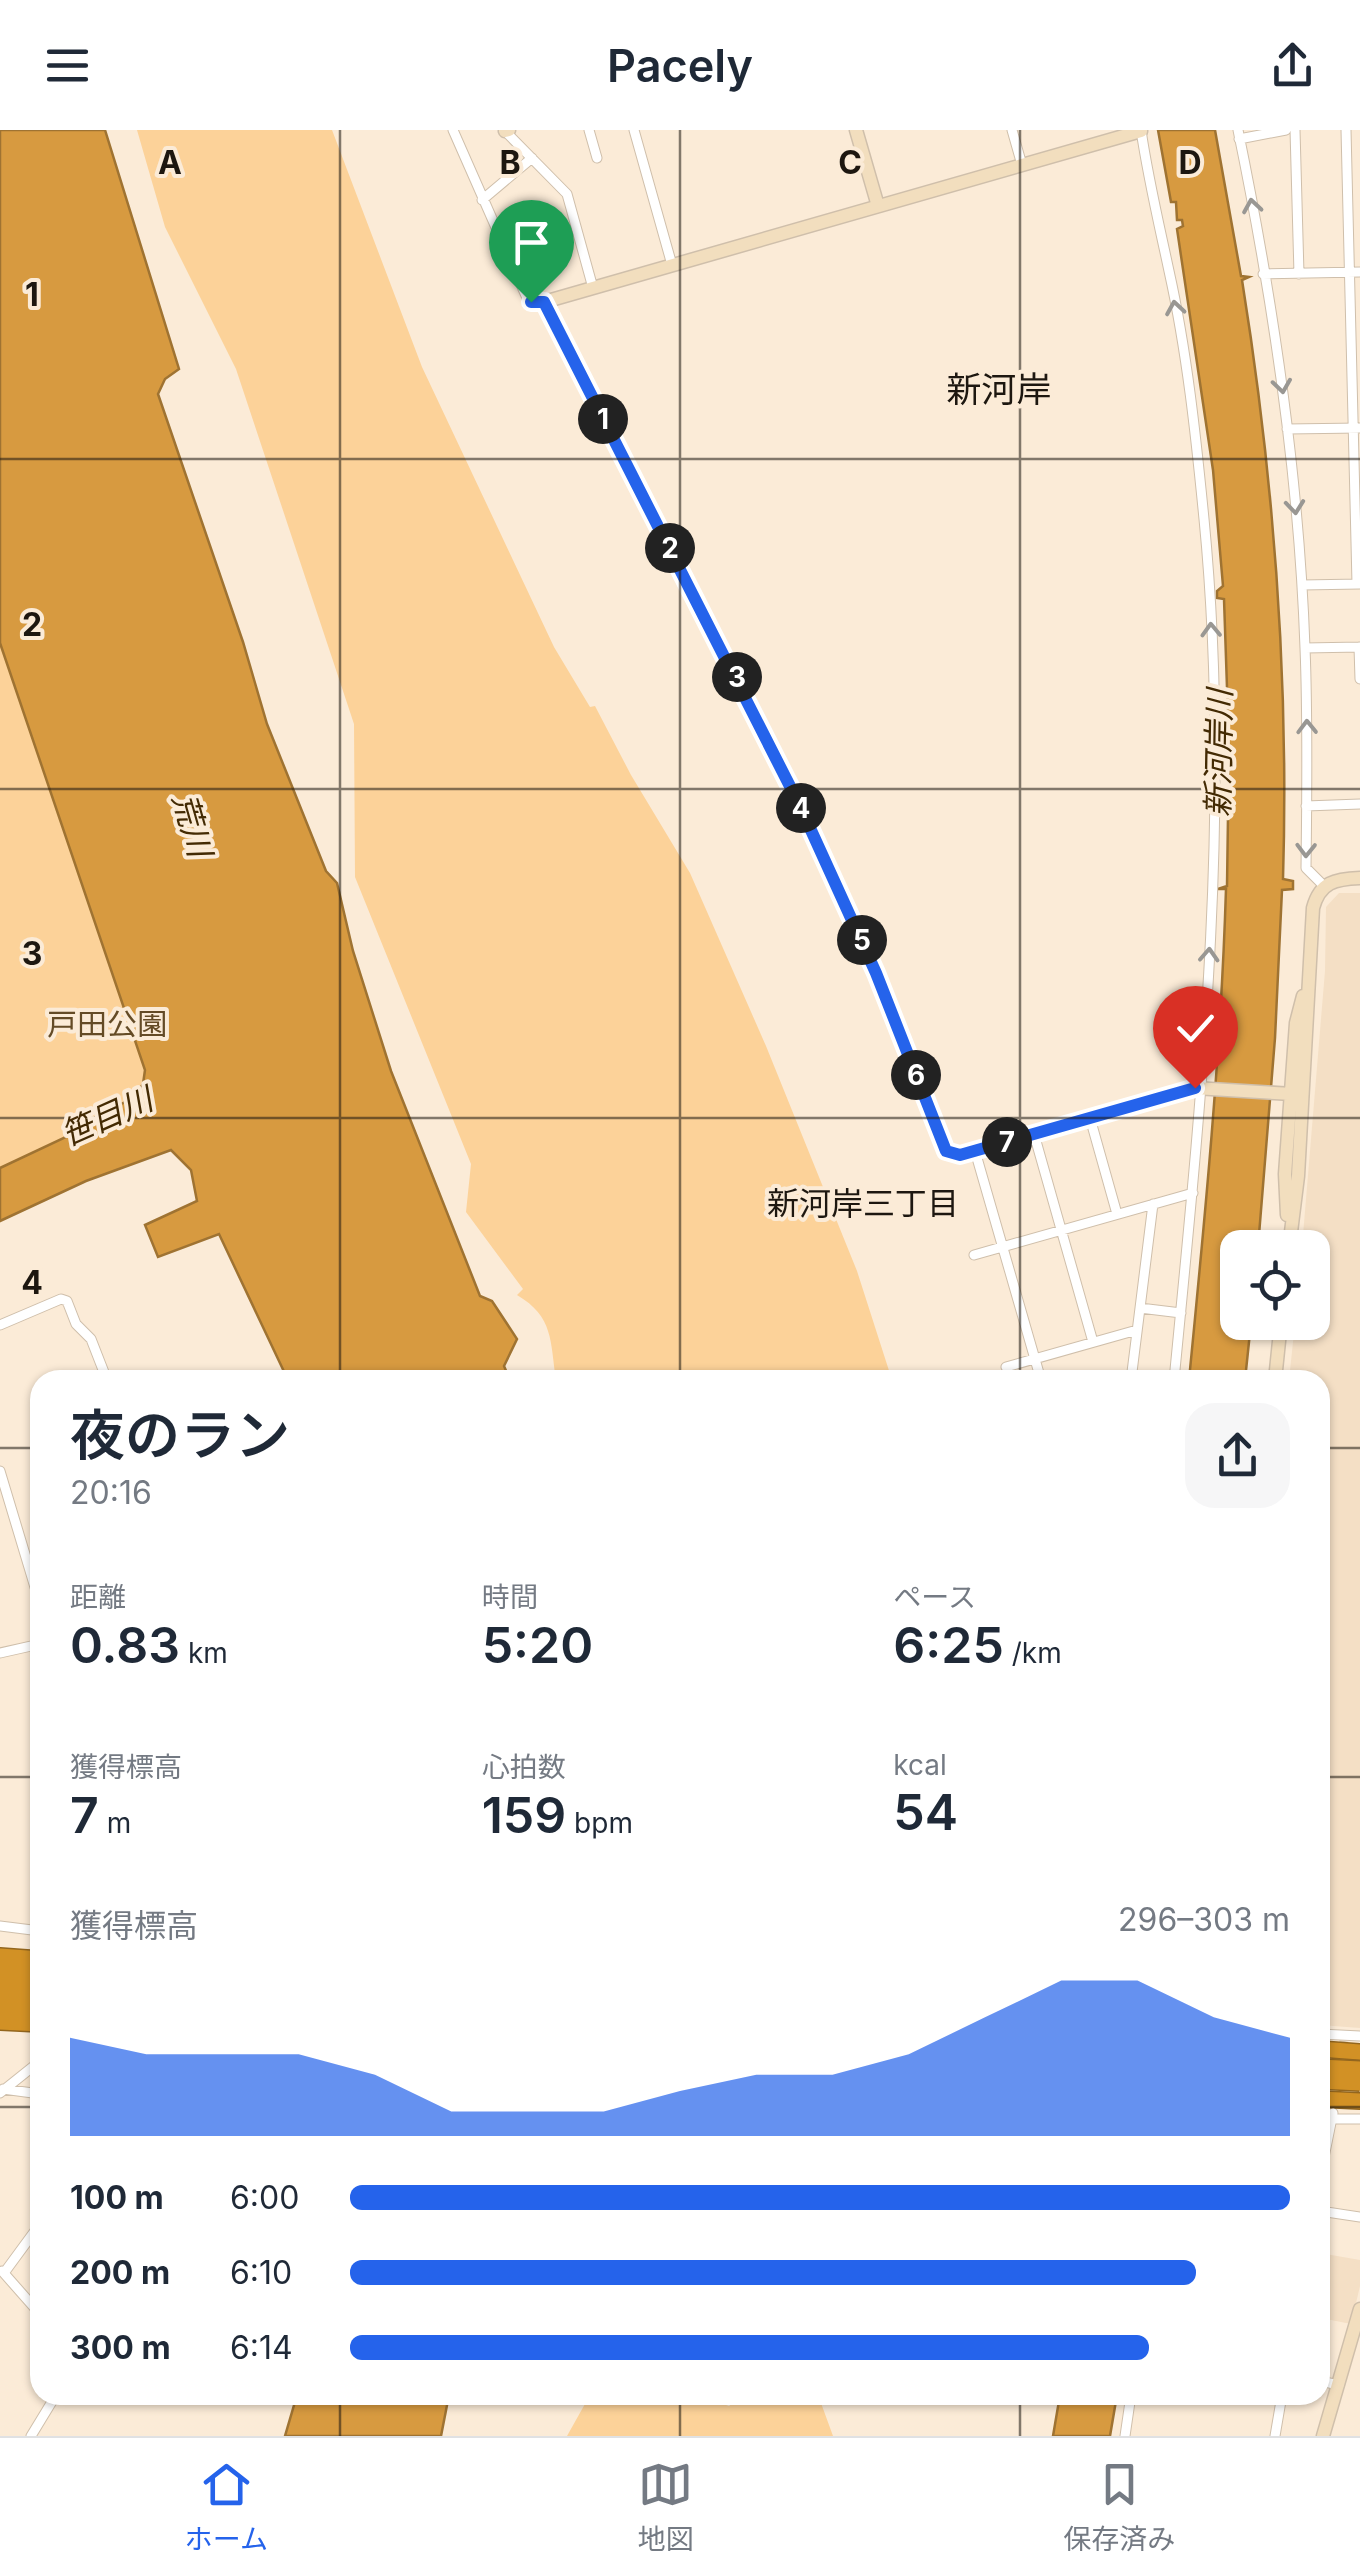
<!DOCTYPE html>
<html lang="ja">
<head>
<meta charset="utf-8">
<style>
  :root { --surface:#fff; --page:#f6f6f7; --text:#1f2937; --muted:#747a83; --line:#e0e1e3; --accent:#2563eb }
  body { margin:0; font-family:Inter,"Noto Sans JP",sans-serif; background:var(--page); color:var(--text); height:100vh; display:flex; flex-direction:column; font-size:38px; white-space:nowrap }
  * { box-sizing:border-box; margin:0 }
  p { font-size:32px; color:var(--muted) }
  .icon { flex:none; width:55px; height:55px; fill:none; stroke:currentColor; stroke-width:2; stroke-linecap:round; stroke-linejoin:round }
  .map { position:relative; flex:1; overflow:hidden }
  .side { position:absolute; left:30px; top:1240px; width:1300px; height:1035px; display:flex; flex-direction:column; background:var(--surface); border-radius:30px; box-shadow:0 2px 8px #0004 }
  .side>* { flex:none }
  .buttons { position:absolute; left:1220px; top:1100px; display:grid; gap:20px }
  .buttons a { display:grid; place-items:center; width:110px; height:110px; border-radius:20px; background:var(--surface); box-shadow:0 2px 8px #0004; font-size:50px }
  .pin { position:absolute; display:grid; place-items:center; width:85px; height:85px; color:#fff; margin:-102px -42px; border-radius:50% 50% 50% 0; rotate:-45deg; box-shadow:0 0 10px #0007 }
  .pin .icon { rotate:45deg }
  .km { position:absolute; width:50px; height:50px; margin:-25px; border-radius:50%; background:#222; color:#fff; font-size:28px; line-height:50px; text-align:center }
  .round { display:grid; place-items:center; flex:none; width:105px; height:105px; border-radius:30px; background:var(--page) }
  .head { display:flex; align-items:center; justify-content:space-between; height:170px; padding:0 40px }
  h1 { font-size:55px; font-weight:600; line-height:75px }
  .stats { display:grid; grid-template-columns:repeat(3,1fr); gap:15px; height:170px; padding:10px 40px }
  .stats div { display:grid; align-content:center }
  .stats b { font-size:50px; font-weight:600 }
  .stats small { font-size:28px; font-weight:400 }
  .stats p { font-size:28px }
  .chart { height:280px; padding:20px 40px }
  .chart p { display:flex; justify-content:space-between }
  .chart svg { width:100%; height:180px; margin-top:10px; fill:var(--accent); opacity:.7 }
  ul { padding:0 40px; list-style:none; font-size:32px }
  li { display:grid; grid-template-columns:160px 120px 1fr; align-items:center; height:75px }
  li i { height:25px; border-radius:12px; background:var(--accent) }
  header { display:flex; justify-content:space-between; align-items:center; height:130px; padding:0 40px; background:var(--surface); font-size:45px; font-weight:600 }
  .dock { display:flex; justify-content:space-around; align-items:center; height:140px; border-top:2px solid var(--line); background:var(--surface); font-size:28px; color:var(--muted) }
  .dock a { display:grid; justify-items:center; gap:5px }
  .dock .active { color:var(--accent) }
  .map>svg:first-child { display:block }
  .built { fill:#f4dfc5 }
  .green { fill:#fcd299 }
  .water { fill:#d79a40; stroke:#9f7332; stroke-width:2.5 }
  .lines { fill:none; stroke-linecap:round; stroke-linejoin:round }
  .street-tunnel { stroke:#dacbb9; stroke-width:9; stroke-dasharray:9 4.5; stroke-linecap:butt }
  .street-casing { stroke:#cfbfab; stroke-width:11 }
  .secondary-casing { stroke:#cfbfab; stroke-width:15 }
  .highway-casing { stroke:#93661e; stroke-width:18 }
  .street { stroke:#fff; stroke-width:9 }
  .secondary { stroke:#f2debe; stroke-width:12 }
  .highway { stroke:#d29125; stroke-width:15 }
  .highway-bridge-casing { stroke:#93661e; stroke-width:18; stroke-linecap:butt }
  .highway-bridge { stroke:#d29125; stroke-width:15 }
  .oneway { stroke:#999793 }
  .route-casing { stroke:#fff; stroke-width:20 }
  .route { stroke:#2563eb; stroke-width:12 }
  .grid { fill:none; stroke:#1d1710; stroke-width:2.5; stroke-opacity:0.55 }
  .labels { text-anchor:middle; stroke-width:8; stroke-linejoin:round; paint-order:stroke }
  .park-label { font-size:30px; fill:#644b26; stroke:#fbebd7 }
  .water-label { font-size:32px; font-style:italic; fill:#432a03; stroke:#fbebd7 }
  .neighbourhood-label { font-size:32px; fill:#1d1710; stroke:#fbebd7 }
  .quarter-label { font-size:35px; fill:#1d1710; stroke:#fbebd7 }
  .grid-label { font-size:32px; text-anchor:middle; font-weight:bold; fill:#1d1710; stroke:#fbebd7; stroke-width:8; stroke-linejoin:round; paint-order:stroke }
</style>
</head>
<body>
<header><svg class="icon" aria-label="menu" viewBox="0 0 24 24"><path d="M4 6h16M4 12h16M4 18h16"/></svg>Pacely<svg class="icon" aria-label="share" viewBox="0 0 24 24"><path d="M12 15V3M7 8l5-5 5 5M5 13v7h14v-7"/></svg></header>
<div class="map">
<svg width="1360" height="2306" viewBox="0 0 1360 2306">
  <rect width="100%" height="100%" fill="#fbebd7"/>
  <!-- built -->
  <path class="built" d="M 1339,763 L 1360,763 L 1360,1898 L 1320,1895 L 1320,1250 L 1289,1250 L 1295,1193 L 1312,1192 L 1312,1118 L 1302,1117 L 1325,841 L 1326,777 Z
    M 1320,2123 L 1360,2130 L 1360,2156 L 1351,2194 L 1326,2189 L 1326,2183 L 1320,2182 Z"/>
  <!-- green -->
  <path class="green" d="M 137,0 L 332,0 L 422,237 L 554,517 L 590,577 L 595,576 L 631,645 L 690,743 L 766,916 L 857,1141 L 892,1250 L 556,1250 C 550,1211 554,1187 517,1165 L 523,1159 L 466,1082 L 471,1034 L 355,747 L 354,594 L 236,239 L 165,97 Z
    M 0,171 L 238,963 L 0,1052 Z
    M 590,2265 L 698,2265 L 729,2276 L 743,2265 L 821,2273 L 833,2306 L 567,2306 Z"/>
  <!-- water -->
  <path class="water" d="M 0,0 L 105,0 L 179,239 L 165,249 L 158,264 L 243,512 L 267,594 L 326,741 L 337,753 L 353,821 L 391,941 L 480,1166 L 492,1171 L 517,1209 L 504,1236 L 510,1250 L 288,1250 L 219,1104 L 158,1127 L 145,1095 L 197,1071 L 191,1040 L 171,1020 L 86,1051 L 0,1091 L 0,1038 L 66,1007 L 89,990 L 133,968 L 143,954 L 145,940 L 0,513 Z
    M 1158,0 L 1215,0 L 1241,146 L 1249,147 L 1242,150 C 1274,349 1289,548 1283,749 L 1293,751 L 1293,759 L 1282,760 L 1275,908 L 1258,1117 L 1238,1118 L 1238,1192 L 1251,1193 L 1245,1250 L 1189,1250 C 1205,1087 1221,923 1226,759 L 1218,759 L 1227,756 L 1229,617 L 1224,469 L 1217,468 L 1217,461 L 1223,456 L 1213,340 L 1177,99 L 1183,96 L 1182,90 L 1177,90 L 1176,72 L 1171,72 Z
    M 297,2265 L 449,2265 L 441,2306 L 285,2306 Z
    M 1060,2265 L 1117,2265 L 1110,2306 L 1053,2306 Z"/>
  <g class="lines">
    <!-- street-tunnel -->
    <path class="street-tunnel" d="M 1335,1972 L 1344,1911"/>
    <!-- street casing -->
    <g class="street-casing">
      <path id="street" d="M 453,0 L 527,168 L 536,175 L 544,172
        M 504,0 L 567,64 L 593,158
        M 589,0 L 597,28
        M 634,0 L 672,135
        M 1012,0 L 1022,35
        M 1141,0 C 1148,48 1159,94 1169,141 C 1187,222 1196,307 1204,389 C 1232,675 1202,964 1174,1250
        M 1238,0 C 1273,170 1299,344 1305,518 C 1308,591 1307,665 1306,738 L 1324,756
        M 1295,0 L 1299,144
        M 1346,0 L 1357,454
        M 1239,9 L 1286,0
        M 482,70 L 532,28
        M 1263,144 L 1360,142
        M 1287,299 L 1360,298
        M 1302,455 L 1360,454
        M 1359,517 L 1360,549
        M 1305,518 L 1360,517
        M 1306,676 L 1360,674
        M 1090,988 L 1117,1084
        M 1034,1004 L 1093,1212
        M 975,1021 L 1041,1250
        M 974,1125 L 1193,1063
        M 1140,1178 L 1181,1183
        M 0,1195 L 61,1169 L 67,1171 L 76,1194 L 91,1209 L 107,1250
        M 1006,1237 L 1137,1200
        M 1131,1250 L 1153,1074
        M 0,1341 L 40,1474
        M 0,1523 L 40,1514
        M 0,1796 L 40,1801
        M 1320,1904 L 1360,1906
        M 3,1959 L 40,1964
        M 0,1963 L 40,1931
        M 1320,1989 L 1360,1989
        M 1320,2047 L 1333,1983
        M 1320,2081 L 1360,2087
        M 2,2141 L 40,2184
        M 4,2143 L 40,2094
        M 1320,2251 L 1339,2255
        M 31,2306 L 56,2265
        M 1125,2306 L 1131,2265
        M 1275,2306 L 1282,2265"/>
    </g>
    <!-- secondary casing -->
    <g class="secondary-casing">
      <path id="secondary" d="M 856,0 L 878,76
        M 505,1 L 509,0
        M 1141,1 L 544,172 L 800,676 L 876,843 L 946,1021 L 961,1025 L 1195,958 L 1292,964
        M 1287,1085 L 1285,1044 L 1296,893 L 1303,866
        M 1289,1118 L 1298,1046 L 1313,778 C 1320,752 1335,749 1360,748
        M 1275,1250 L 1281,1192
        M 1323,2306 L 1360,2179"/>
    </g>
    <!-- highway casing -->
    <g class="highway-casing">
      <path id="highway" d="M 0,1826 L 40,1829
        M 0,1839 L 40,1842
        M 0,1852 L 40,1855
        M 0,1866 L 40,1869
        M 0,1878 L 40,1879
        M 0,1892 L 40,1894
        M 1320,1919 L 1360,1922
        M 1320,1969 L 1360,1971"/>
    </g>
    <!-- street -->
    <use href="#street" class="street"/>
    <!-- secondary -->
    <use href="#secondary" class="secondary"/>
    <!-- highway -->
    <use href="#highway" class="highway"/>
    <!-- highway-bridge casing -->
    <g class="highway-bridge-casing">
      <path id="highway-bridge" d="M 1320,1937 L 1360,1939
        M 1320,1951 L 1360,1953"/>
    </g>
    <!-- highway-bridge -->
    <use href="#highway-bridge" class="highway-bridge"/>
  </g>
  <!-- one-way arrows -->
  <defs><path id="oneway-chevron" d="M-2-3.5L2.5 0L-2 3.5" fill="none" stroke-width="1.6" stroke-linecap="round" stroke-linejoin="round" transform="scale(2.5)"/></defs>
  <g class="oneway">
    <use href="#oneway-chevron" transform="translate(1252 76) rotate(-99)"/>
    <use href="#oneway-chevron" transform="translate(1175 178) rotate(-99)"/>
    <use href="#oneway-chevron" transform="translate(1282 256) rotate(82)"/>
    <use href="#oneway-chevron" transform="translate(1295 377) rotate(84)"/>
    <use href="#oneway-chevron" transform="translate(1211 500) rotate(-92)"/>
    <use href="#oneway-chevron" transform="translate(1307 597) rotate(-91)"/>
    <use href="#oneway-chevron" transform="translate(1306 720) rotate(91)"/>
    <use href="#oneway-chevron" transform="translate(1209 825) rotate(-87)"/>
  </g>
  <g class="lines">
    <!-- route casing -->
    <g class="route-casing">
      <path id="route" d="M 531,172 L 544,172 L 800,676 L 876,843 L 946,1021 L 960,1025 L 1195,958"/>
    </g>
    <!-- route -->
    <use href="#route" class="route"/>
  </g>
  <!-- grid -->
  <path class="grid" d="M 340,0 L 340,1250M 680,0 L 680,1250M 1020,0 L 1020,1250M 0,329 L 1360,329M 0,659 L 1360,659M 0,988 L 1360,988M 0,1318 L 40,1318M 1320,1318 L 1360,1318M 0,1647 L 40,1647M 1320,1647 L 1360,1647M 0,1977 L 40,1977M 1320,1977 L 1360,1977M 340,2265 L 340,2306M 680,2265 L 680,2306M 1020,2265 L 1020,2306"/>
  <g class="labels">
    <!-- park labels -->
    <g class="park-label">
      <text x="107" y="905">戸田公園</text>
    </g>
    <!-- water labels -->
    <g class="water-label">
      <text transform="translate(1219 623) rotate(-89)" y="11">新河岸川</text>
      <text transform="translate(192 695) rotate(74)" y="11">荒川</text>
      <text transform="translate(107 987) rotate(-24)" y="11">笹目川</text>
    </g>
    <!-- neighbourhood labels -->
    <g class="neighbourhood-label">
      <text x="863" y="1085">新河岸三丁目</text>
    </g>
    <!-- quarter labels -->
    <g class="quarter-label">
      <text x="999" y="272">新河岸</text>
    </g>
  </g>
  <g class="grid-label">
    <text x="170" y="44">A</text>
    <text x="510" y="44">B</text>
    <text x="850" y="44">C</text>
    <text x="1190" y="44">D</text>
    <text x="32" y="176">1</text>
    <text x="32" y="506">2</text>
    <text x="32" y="835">3</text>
    <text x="32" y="1164">4</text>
  </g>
</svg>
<div class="buttons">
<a><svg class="icon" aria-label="locate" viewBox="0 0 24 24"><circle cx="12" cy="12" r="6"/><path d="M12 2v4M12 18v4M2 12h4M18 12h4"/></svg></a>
</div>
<div class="pin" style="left:531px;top:172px;background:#1e9e55"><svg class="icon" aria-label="arrive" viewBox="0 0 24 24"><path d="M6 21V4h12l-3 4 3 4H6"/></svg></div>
<div class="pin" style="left:1195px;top:958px;background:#d93025"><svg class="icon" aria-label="check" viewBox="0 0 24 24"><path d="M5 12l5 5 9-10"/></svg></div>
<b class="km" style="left:603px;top:289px">1</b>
<b class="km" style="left:670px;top:418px">2</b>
<b class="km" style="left:737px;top:547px">3</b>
<b class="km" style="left:801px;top:678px">4</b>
<b class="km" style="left:862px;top:810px">5</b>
<b class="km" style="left:916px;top:945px">6</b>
<b class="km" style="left:1007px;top:1012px">7</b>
<section class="side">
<div class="head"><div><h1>夜のラン</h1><p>20:16</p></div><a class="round"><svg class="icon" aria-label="share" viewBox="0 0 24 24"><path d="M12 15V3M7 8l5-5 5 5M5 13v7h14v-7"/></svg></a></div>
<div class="stats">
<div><p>距離</p><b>0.83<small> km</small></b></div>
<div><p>時間</p><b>5:20</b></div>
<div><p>ペース</p><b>6:25<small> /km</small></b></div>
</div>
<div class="stats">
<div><p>獲得標高</p><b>7<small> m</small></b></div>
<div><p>心拍数</p><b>159<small> bpm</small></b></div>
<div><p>kcal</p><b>54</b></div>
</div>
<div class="chart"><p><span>獲得標高</span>296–303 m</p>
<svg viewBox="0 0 160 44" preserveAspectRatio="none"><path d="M0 44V20L10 24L20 24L30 24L40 29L50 38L60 38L70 38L80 33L90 29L100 29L110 24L120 15L130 6L140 6L150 15L160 20V44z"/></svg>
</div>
<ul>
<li><b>100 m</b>6:00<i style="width:100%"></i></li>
<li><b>200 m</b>6:10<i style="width:90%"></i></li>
<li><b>300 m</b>6:14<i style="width:85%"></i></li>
</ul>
</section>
</div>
<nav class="dock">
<a class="active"><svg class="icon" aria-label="home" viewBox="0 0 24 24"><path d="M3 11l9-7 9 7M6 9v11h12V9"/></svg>ホーム</a>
<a><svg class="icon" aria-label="map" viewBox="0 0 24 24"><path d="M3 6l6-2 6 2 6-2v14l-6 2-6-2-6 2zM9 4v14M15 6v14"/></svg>地図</a>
<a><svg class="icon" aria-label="saved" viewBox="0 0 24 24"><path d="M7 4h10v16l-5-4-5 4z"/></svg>保存済み</a>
</nav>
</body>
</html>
